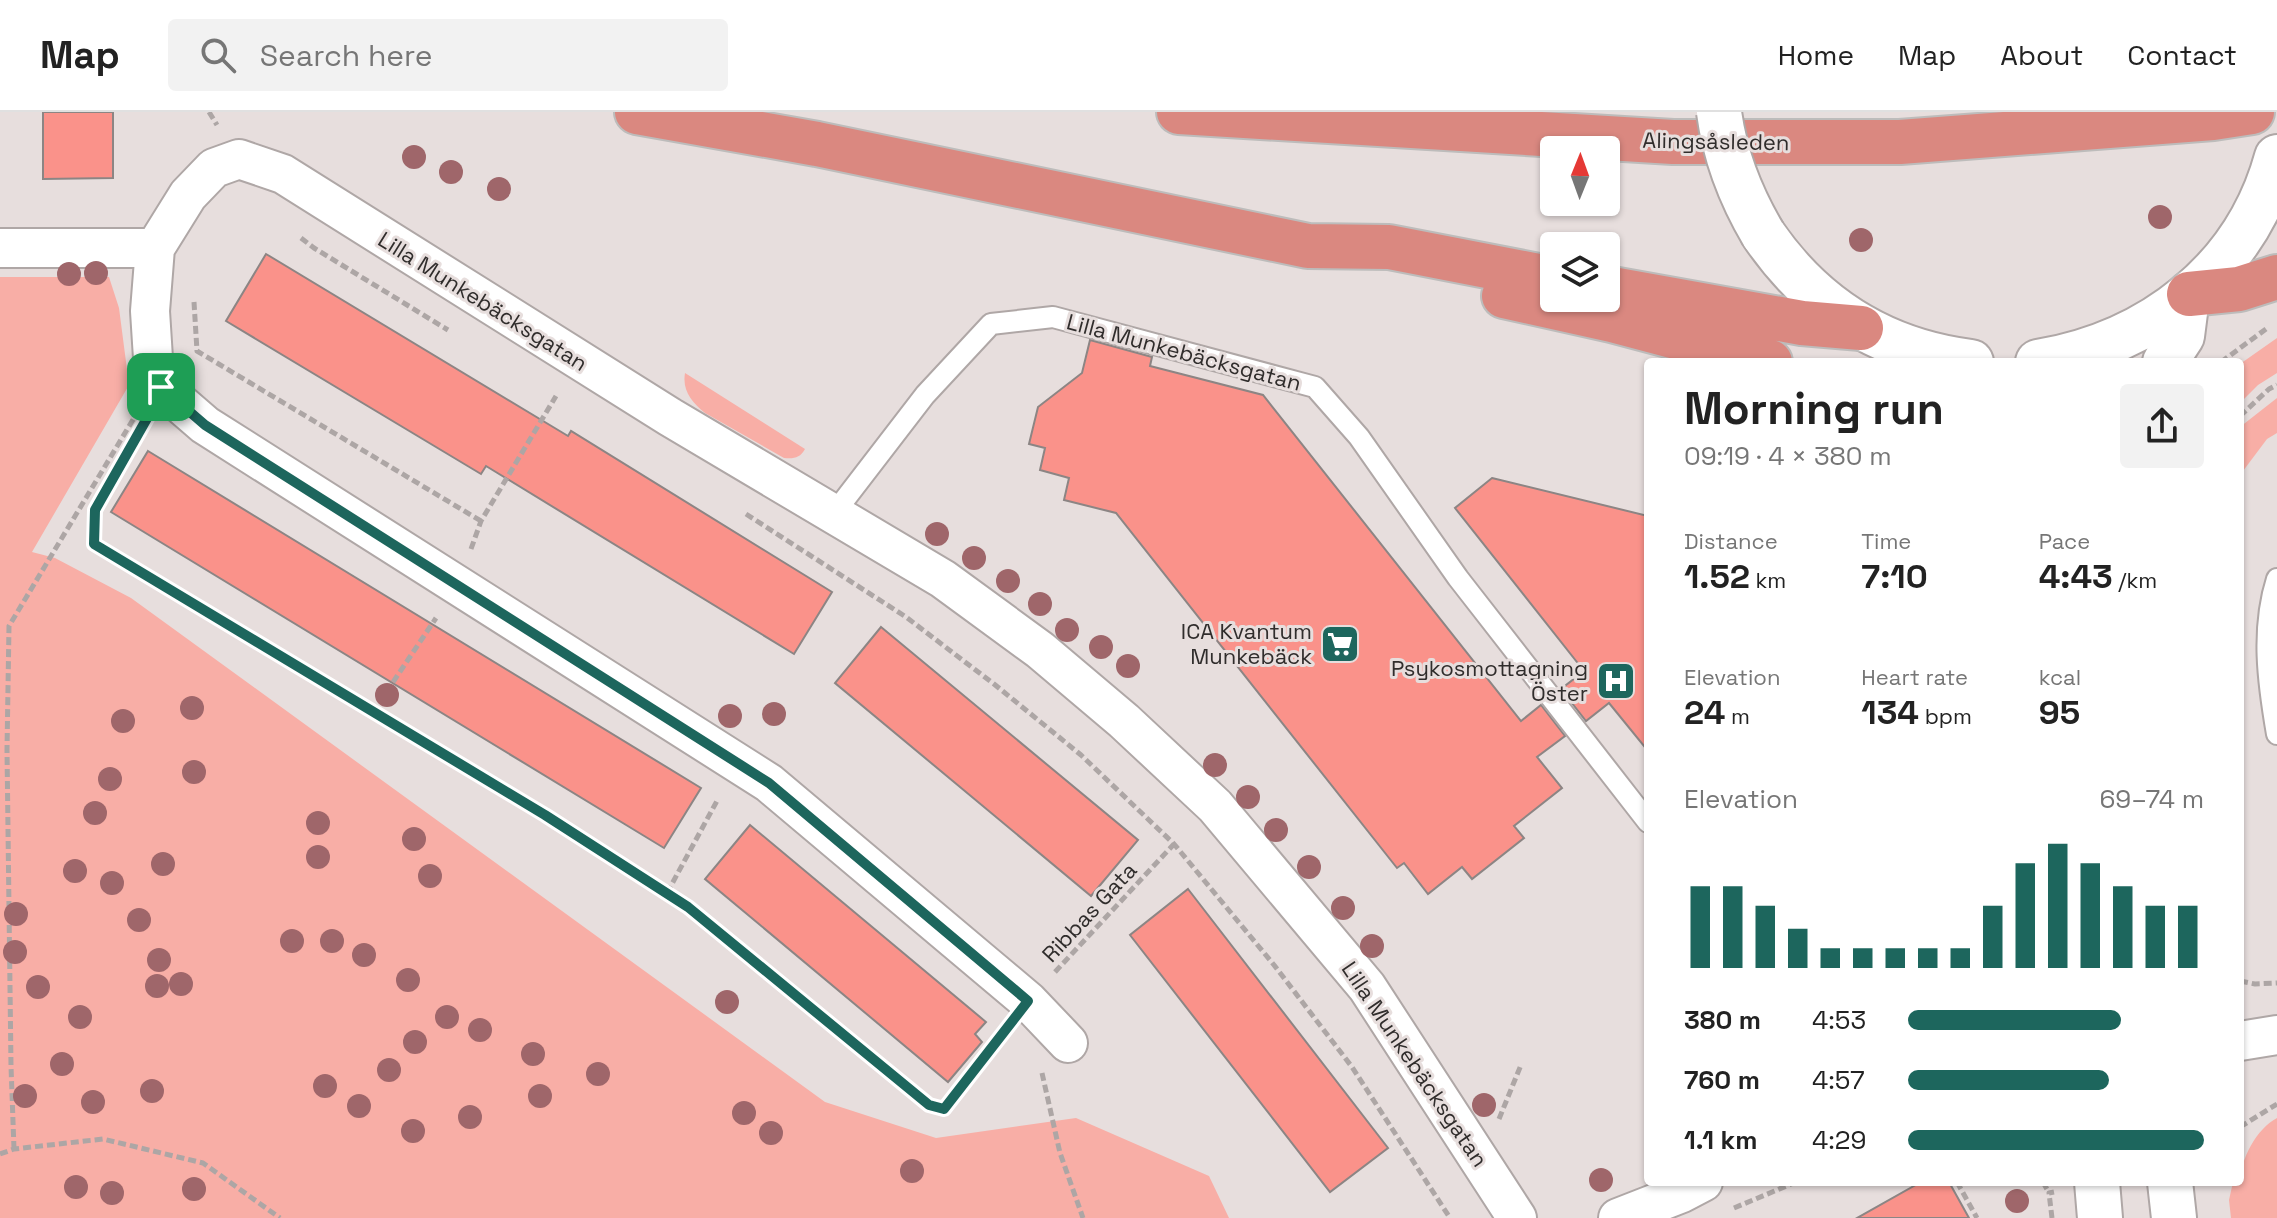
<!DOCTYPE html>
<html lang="en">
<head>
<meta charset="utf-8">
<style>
  :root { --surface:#fff; --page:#f2f2f2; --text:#222; --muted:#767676; --line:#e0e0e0; --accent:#1d665d }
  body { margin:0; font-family:"Space Grotesk",sans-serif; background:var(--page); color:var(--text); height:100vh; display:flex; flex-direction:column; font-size:30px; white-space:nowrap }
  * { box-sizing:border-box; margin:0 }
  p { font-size:26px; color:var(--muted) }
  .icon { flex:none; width:44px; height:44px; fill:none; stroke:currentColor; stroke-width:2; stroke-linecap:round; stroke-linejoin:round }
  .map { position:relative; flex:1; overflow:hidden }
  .details { position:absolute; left:1644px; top:246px; width:600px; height:828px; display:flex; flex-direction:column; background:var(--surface); border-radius:8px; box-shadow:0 2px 6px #0004 }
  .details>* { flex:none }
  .needle { width:52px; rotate:1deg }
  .fabs { position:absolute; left:1540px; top:24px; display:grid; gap:16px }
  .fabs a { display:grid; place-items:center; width:80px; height:80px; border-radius:8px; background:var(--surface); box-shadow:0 2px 6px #0004; font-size:40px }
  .pin { position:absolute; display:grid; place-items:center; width:68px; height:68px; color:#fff; margin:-34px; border-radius:16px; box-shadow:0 4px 12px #0006 }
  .round { display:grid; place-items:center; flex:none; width:84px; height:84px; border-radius:8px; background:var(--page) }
  .summary { display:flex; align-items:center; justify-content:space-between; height:136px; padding:0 40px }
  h1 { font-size:44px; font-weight:800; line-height:60px }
  .stats { display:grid; grid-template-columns:repeat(3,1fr); gap:12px; height:136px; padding:8px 40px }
  .stats div { display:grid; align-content:center }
  .stats b { font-size:34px; font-weight:800 }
  .stats small { font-size:22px; font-weight:400 }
  .stats p { font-size:22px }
  .chart { height:224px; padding:16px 40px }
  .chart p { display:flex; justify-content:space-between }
  .chart svg { width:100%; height:144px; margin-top:8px; stroke:var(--accent); stroke-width:6 }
  ul { padding:0 40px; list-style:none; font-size:26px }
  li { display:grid; grid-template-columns:128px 96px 1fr; align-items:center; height:60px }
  li i { height:20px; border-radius:10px; background:var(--accent) }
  header { display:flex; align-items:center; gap:48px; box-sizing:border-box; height:112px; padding:0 40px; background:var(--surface); border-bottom:2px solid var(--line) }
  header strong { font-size:38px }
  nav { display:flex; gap:44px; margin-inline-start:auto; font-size:28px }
  .search { width:560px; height:72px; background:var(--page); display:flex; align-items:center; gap:20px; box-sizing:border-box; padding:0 28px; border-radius:8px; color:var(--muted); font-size:30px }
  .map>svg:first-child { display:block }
  .green { fill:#f8aea6 }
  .building { fill:#fa928a; stroke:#8c8584; stroke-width:2 }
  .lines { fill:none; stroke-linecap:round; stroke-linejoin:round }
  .service-casing { stroke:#afa7a6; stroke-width:24 }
  .minor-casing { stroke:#afa7a6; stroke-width:42 }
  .tertiary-casing { stroke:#afa7a6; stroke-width:48 }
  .motorway-casing { stroke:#bdbcbb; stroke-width:48 }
  .path { stroke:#ada6a5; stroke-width:5; stroke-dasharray:8 4; stroke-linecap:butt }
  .service { stroke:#fff; stroke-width:20 }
  .minor { stroke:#fff; stroke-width:38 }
  .tertiary { stroke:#fff; stroke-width:44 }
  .motorway { stroke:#da8880; stroke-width:44 }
  .tertiary-bridge-casing { stroke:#afa7a6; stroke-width:48; stroke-linecap:butt }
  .tertiary-bridge { stroke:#fff; stroke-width:44 }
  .tree { fill:#9f666a }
  .route-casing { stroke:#fff; stroke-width:16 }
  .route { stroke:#1d665d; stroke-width:10 }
  .labels { text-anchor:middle; stroke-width:6; stroke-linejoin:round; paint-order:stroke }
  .street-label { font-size:22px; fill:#302d2c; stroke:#e7dedd }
  .poi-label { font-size:22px; fill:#302d2c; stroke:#e7dedd; text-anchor:end }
</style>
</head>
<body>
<header>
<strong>Map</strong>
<div class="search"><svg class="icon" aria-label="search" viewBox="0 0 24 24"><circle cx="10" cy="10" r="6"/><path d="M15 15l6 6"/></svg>Search here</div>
<nav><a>Home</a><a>Map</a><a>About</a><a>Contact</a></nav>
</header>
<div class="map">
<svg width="2277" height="1106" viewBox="0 0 2277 1106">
  <rect width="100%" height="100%" fill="#e7dedd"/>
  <!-- green -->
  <path class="green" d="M 0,165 L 109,165 L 119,196 L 129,273 L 32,440 L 55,446 L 131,486 L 825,990 L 936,1026 L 1076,1006 L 1209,1064 L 1229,1106 L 0,1106 Z
    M 2277,226 L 2277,261 L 2258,273 L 2240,291 L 2240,252 Z
    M 685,261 L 805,337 C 800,346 794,347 784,346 L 705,301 C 692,290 682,279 685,261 Z
    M 2277,286 L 2277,321 L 2267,327 L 2240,363 L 2240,315 Z
    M 2277,1006 L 2277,1106 L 2231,1106 L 2229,1088 L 2233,1070 L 2240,1070 C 2240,1048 2257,1016 2277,1006 Z"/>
  <!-- building -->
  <path class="building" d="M 43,0 L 113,0 L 113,66 L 43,67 Z
    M 266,142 L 568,324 L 571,319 L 832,480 L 794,542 L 486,354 L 481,362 L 226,209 Z
    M 1090,228 L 1152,245 L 1150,254 L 1263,283 L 1521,609 L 1541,593 L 1565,624 L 1537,645 L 1562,676 L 1514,714 L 1524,726 L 1472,767 L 1462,755 L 1428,782 L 1404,751 L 1397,756 L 1116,401 L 1064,388 L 1069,366 L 1040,358 L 1045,336 L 1029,332 L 1038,295 L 1082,261 Z
    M 148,339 L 701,676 L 664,736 L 111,400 Z
    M 1492,366 L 1648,404 L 1648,639 L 1609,591 L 1586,609 L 1561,577 L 1584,559 L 1455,396 Z
    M 881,515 L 1138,728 L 1091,784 L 835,571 Z
    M 750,713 L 986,910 L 975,922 L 982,930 L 948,970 L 705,767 Z
    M 1188,777 L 1388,1036 L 1330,1080 L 1130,823 Z
    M 1921,1070 L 1949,1070 L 1969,1106 L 1857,1106 Z"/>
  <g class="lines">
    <!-- service casing -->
    <g class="service-casing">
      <path id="service" d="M 835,400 L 925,283 L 991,212 L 1053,205 L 1315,275 L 1359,325 L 1458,466 L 1648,710
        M 2277,467 C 2261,517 2268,570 2277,622"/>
    </g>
    <!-- minor casing -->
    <g class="minor-casing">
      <path id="minor" d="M 0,136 L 155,136
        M 2240,929 L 2277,923
        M 1068,931 L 1028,889 L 769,671 L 205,313 L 161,275 L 154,262 L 150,199 L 155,136 L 188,83 L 214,56 L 239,47 L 283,62 L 670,305 L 943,467 L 1040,538 L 1124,609 L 1215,694 L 1367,875 L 1517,1106
        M 1618,1106 L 1682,1081 L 1703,1070"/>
    </g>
    <!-- tertiary casing -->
    <g class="tertiary-casing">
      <path id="tertiary" d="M 1763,122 C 1813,195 1882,239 1971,250
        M 2038,250 C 2151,231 2246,159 2277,45
        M 2165,250 L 2182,224 L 2187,185
        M 2097,1070 L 2100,1106
        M 2170,1070 L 2174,1106"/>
    </g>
    <!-- motorway casing -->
    <g class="motorway-casing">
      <path id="motorway" d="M 637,0 L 817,32 L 1308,134 L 1389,135 L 1554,167
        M 1179,0 L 1673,30 L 1900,30 L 2213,6 L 2252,0
        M 1606,176 L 1802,211 L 1861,216
        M 2189,182 L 2239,177 L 2277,165
        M 1504,184 L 1612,208 L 1770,250"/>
    </g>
    <!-- path -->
    <path class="path" d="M 209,0 L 217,13
      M 301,126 L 314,136 L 448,218
      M 194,190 L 197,239 L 481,409
      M 2221,250 L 2266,217
      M 2240,304 L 2269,277 L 2277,273
      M 143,313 L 95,398 L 94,432 L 545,703 L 688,795 L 929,993 L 944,997 L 1004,920
      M 746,402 L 906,505 L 994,572 L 1081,643 L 1174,732 L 1274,853 L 1352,955 L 1450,1106
      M 471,437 L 481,409 L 556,284
      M 373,600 L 436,506
      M 667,781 L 718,687
      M 1055,860 L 1174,732
      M 2240,869 L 2255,872 L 2277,871
      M 1042,961 L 1060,1041 L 1083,1106
      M 1499,1007 L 1521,953
      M 2240,1015 L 2277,992
      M 14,1037 L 11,954 L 7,638 L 9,514 L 134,306
      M 0,1042 L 14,1037 L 103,1027 L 203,1051 L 280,1106
      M 1957,1070 L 1977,1106
      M 2043,1070 L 2049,1081
      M 1734,1096 L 1796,1070
      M 2052,1106 L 2049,1081 L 2054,1080"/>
    <!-- service -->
    <use href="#service" class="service"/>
    <!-- minor -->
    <use href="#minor" class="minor"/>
    <!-- tertiary -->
    <use href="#tertiary" class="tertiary"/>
    <!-- motorway -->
    <use href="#motorway" class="motorway"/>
    <!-- tertiary-bridge casing -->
    <g class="tertiary-bridge-casing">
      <path id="tertiary-bridge" d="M 1719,0 C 1725,45 1740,83 1763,122"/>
    </g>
    <!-- tertiary-bridge -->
    <use href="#tertiary-bridge" class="tertiary-bridge"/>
  </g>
  <!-- trees -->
  <g class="tree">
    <circle cx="414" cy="45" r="12"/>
    <circle cx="451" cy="60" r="12"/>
    <circle cx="499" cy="77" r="12"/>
    <circle cx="2160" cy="105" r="12"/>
    <circle cx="1861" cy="128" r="12"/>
    <circle cx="96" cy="161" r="12"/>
    <circle cx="69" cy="162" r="12"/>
    <circle cx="937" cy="422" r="12"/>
    <circle cx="974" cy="446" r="12"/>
    <circle cx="1008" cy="469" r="12"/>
    <circle cx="1040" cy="492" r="12"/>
    <circle cx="1067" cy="518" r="12"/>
    <circle cx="1101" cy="535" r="12"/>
    <circle cx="1128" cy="554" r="12"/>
    <circle cx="387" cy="583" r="12"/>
    <circle cx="192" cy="596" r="12"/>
    <circle cx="774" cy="602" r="12"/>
    <circle cx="730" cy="604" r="12"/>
    <circle cx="123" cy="609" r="12"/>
    <circle cx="1215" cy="653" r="12"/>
    <circle cx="194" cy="660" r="12"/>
    <circle cx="110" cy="667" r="12"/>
    <circle cx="1248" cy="685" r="12"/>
    <circle cx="95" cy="701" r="12"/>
    <circle cx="318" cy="711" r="12"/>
    <circle cx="1276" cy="718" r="12"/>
    <circle cx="414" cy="727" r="12"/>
    <circle cx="318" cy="745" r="12"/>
    <circle cx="163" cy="752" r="12"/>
    <circle cx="1309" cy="755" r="12"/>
    <circle cx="75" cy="759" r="12"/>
    <circle cx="430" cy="764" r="12"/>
    <circle cx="112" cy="771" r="12"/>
    <circle cx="1343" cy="796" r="12"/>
    <circle cx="16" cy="802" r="12"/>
    <circle cx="139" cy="808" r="12"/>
    <circle cx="292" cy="829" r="12"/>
    <circle cx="332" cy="829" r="12"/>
    <circle cx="1372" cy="834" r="12"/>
    <circle cx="15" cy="840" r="12"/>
    <circle cx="364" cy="843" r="12"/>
    <circle cx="159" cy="848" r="12"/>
    <circle cx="408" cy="868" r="12"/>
    <circle cx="181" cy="872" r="12"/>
    <circle cx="157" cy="874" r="12"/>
    <circle cx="38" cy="875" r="12"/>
    <circle cx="727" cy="890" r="12"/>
    <circle cx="80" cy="905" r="12"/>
    <circle cx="447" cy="905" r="12"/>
    <circle cx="480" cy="918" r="12"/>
    <circle cx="415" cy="930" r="12"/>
    <circle cx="533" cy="942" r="12"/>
    <circle cx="62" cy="952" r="12"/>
    <circle cx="389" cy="958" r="12"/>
    <circle cx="598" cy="962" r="12"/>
    <circle cx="325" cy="974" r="12"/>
    <circle cx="152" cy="979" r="12"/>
    <circle cx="25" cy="984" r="12"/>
    <circle cx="540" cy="984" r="12"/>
    <circle cx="93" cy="990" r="12"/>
    <circle cx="1484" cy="993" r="12"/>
    <circle cx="359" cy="994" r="12"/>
    <circle cx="744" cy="1001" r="12"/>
    <circle cx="470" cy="1005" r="12"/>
    <circle cx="413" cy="1019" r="12"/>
    <circle cx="771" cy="1021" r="12"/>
    <circle cx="912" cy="1059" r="12"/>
    <circle cx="1601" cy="1068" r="12"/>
    <circle cx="76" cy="1075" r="12"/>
    <circle cx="194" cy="1077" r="12"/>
    <circle cx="112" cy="1081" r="12"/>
    <circle cx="2017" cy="1089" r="12"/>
  </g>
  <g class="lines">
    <!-- route casing -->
    <g class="route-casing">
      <path id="route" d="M 161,275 L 205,313 L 769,671 L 1028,889 L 944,997 L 929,993 L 688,795 L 545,703 L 94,432 L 95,398 L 154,294 Z"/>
    </g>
    <!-- route -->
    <use href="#route" class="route"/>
  </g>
  <!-- icons -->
  <defs>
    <g id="supermarket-square" transform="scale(2)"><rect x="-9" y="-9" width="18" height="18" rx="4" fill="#1d665d" stroke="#e7dedd"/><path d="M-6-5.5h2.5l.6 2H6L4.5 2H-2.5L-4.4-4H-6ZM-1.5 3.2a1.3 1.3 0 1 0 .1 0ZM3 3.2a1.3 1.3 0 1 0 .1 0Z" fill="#fff"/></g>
    <g id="hospital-square" transform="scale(2)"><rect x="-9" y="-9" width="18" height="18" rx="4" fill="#1d665d" stroke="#e7dedd"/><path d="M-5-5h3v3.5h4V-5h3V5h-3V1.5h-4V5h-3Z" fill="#fff"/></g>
  </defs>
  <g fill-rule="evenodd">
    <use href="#supermarket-square" x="1340" y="532"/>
    <use href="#hospital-square" x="1616" y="569"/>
  </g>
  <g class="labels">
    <!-- street labels -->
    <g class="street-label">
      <text transform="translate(1716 29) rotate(1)" y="8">Alingsåsleden</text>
      <text transform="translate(483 189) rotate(32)" y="8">Lilla Munkebäcksgatan</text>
      <text transform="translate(1184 240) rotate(15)" y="8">Lilla Munkebäcksgatan</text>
      <text transform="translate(1089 800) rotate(-47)" y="8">Ribbas Gata</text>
      <text transform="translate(1415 952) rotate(56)" y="8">Lilla Munkebäcksgatan</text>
    </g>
    <!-- poi labels -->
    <g class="poi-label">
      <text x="1312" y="527">ICA Kvantum<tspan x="1312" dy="25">Munkebäck</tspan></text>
      <text x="1588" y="564">Psykosmottagning<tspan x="1588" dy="25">Öster</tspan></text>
    </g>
  </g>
</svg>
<div class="fabs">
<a><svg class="needle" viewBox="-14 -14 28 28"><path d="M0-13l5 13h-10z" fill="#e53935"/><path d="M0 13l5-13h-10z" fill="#767676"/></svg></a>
<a><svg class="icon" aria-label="layers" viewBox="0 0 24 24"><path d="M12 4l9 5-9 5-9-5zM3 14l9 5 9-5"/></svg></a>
</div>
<div class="pin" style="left:161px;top:275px;background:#1e9e55"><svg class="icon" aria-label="arrive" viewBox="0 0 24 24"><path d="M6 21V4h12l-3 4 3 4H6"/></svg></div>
<section class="details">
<div class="summary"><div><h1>Morning run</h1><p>09:19 · 4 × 380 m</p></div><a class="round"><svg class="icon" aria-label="share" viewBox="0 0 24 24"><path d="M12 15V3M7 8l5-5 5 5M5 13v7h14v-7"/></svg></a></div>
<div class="stats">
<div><p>Distance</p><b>1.52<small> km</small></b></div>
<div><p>Time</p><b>7:10</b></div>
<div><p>Pace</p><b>4:43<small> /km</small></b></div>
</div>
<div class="stats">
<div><p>Elevation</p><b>24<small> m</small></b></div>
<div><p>Heart rate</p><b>134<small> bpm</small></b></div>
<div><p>kcal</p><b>95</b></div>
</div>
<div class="chart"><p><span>Elevation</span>69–74 m</p>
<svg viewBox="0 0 160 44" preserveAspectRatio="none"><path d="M5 44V19M15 44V19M25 44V25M35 44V32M45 44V38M55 44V38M65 44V38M75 44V38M85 44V38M95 44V25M105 44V12M115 44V6M125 44V12M135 44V19M145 44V25M155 44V25"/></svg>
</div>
<ul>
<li><b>380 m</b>4:53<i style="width:72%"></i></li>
<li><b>760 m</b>4:57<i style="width:68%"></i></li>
<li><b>1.1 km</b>4:29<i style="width:100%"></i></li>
</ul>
</section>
</div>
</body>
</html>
